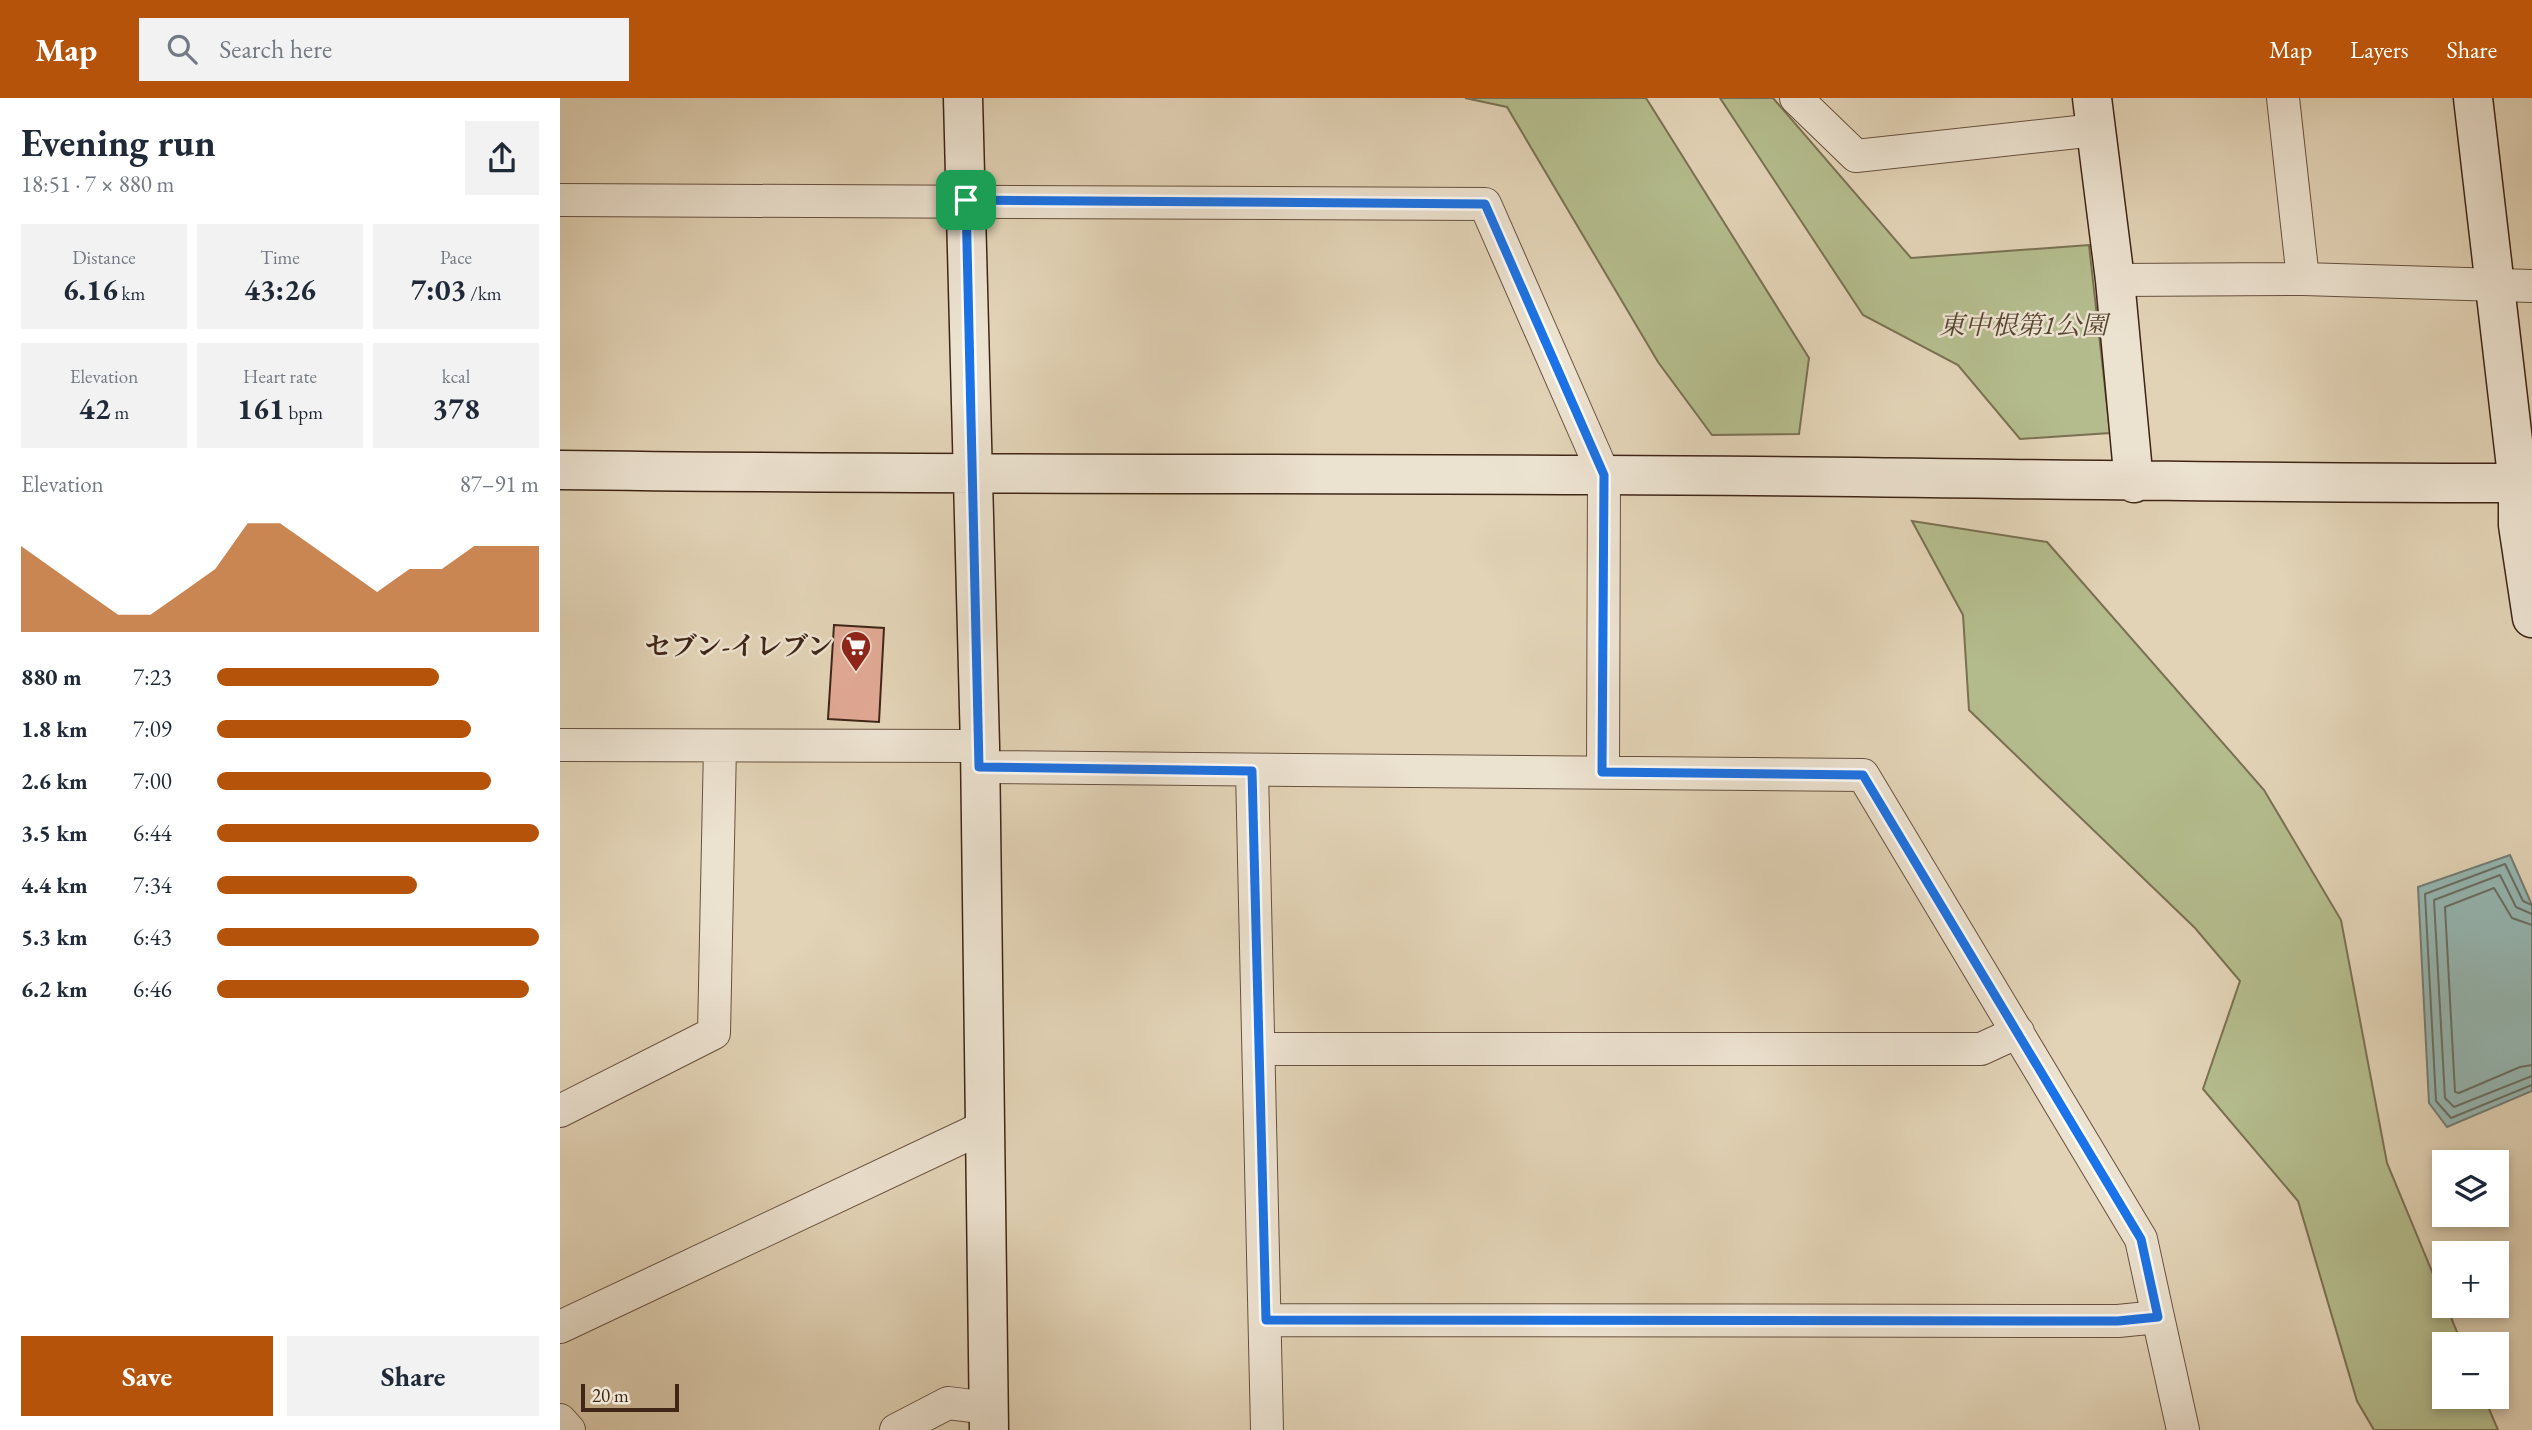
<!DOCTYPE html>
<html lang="en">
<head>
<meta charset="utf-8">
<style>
  :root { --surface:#fff; --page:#f2f2f3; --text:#1f2937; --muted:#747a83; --accent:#b45309 }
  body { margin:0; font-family:"EB Garamond","Noto Serif JP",serif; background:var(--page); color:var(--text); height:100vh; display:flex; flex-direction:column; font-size:26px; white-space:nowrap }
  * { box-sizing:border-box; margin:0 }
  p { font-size:23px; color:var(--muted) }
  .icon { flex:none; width:38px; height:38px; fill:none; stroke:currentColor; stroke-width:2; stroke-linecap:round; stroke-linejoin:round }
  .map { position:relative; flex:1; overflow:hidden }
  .sheet { display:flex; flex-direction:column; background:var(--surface); width:560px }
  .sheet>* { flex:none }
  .controls { position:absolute; left:1872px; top:1052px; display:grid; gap:14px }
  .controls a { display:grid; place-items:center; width:77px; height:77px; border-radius:0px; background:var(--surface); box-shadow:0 4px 10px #0003; font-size:35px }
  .scale { position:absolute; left:21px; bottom:18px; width:98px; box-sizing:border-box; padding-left:7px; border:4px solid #3f2617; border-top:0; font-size:19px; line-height:24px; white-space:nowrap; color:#3f2617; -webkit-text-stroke:5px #ece2d0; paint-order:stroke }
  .pin { position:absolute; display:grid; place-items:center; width:60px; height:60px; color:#fff; margin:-30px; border-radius:14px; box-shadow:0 4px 10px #0006 }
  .round { display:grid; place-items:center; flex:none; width:74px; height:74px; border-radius:0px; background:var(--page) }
  .headline { display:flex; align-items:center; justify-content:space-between; height:119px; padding:0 21px }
  h1 { font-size:38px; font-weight:700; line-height:52px }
  .stats { display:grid; grid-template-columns:repeat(3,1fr); gap:10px; height:119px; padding:7px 21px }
  .stats div { display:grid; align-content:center; border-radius:0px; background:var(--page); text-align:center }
  .stats b { font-size:30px; font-weight:700 }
  .stats small { font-size:19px; font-weight:400 }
  .stats p { font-size:19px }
  .chart { height:196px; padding:14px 21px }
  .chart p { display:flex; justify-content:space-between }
  .chart svg { width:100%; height:126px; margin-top:7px; fill:var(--accent); opacity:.7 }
  .button { display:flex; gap:14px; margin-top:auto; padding:14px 21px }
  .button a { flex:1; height:80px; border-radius:0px; background:var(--accent); color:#fff; font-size:28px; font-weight:700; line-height:80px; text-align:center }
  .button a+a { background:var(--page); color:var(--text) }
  ul { padding:0 21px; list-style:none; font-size:23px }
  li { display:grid; grid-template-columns:112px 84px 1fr; align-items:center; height:52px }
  li i { height:18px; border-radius:9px; background:var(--accent) }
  header { display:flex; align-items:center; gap:42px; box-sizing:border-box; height:98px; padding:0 35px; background:var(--accent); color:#fff }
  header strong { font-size:33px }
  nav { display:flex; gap:38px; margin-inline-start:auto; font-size:24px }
  .search { width:490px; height:63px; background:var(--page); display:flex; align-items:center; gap:18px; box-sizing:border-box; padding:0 24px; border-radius:0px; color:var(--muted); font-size:26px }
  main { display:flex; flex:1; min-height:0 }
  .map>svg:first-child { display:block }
  .green { fill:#b4bc8d; stroke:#7a7152; stroke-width:2 }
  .water { fill:#95b7b3; stroke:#737d75; stroke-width:2 }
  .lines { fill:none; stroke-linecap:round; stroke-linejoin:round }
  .shore { stroke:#6a6e65; stroke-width:2 }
  .building { fill:#e0a893; stroke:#3f2617; stroke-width:2 }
  .street-casing { stroke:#68513f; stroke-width:34 }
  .secondary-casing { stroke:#3f2617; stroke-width:41 }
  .street { stroke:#ece2d0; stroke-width:32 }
  .secondary { stroke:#ece2d0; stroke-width:38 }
  .route-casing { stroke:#fff; stroke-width:14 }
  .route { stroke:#1a73e8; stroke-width:9 }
  .labels { text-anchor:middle; stroke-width:5; stroke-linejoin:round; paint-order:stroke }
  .park-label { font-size:26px; font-style:italic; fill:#56442f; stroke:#ece2d0 }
  .poi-label { font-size:26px; font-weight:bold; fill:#3f2617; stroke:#ece2d0; text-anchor:end }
</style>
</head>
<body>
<header>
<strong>Map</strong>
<div class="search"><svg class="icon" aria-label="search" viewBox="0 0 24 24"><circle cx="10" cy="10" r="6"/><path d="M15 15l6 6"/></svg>Search here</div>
<nav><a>Map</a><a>Layers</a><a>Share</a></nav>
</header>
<main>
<section class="sheet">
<div class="headline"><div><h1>Evening run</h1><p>18:51 · 7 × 880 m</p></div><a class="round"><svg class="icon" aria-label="share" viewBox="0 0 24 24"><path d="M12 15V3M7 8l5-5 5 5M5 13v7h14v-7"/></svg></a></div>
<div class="stats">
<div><p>Distance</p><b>6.16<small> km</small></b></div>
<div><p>Time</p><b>43:26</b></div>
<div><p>Pace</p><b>7:03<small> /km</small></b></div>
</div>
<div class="stats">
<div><p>Elevation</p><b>42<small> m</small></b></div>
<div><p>Heart rate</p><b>161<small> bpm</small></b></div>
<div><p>kcal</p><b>378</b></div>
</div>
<div class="chart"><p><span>Elevation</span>87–91 m</p>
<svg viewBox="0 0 160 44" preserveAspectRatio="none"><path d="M0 44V14L10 22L20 30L30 38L40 38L50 30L60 22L70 6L80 6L90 14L100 22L110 30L120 22L130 22L140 14L150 14L160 14V44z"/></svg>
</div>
<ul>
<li><b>880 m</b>7:23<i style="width:69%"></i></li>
<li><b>1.8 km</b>7:09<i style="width:79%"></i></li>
<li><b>2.6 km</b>7:00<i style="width:85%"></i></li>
<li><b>3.5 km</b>6:44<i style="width:100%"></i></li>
<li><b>4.4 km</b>7:34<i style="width:62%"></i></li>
<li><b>5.3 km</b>6:43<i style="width:100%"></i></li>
<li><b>6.2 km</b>6:46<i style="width:97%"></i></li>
</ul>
<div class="button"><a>Save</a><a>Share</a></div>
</section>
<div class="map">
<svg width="1972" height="1332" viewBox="0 0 1972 1332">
  <rect width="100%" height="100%" fill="#e2d3b6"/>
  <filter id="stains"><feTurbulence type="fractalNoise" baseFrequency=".00286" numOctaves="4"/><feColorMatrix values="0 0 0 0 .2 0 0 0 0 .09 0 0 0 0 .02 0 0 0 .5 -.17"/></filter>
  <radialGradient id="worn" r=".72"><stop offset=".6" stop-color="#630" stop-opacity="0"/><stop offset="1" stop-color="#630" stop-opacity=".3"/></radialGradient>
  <!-- green -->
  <path class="green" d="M 905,0 L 1086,0 L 1249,260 L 1239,336 L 1152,337 L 1098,264 L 947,9 Z
    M 1160,0 L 1213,0 L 1351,160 L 1529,147 L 1550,335 L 1460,341 L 1398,267 L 1303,217 Z
    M 1352,423 L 1487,444 L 1704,692 L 1781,822 L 1827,1065 L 1902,1246 L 1885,1246 L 1885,1298 L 1924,1299 L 1938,1332 L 1814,1332 L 1797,1303 L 1738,1103 L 1643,991 L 1680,883 L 1635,830 L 1409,612 L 1403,517 Z"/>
  <!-- water -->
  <path class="water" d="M 1950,757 L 1972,807 L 1972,993 L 1887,1029 L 1869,1005 L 1858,789 Z"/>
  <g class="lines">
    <!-- shore -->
    <path class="shore" d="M 1972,807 L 1963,803 L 1945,766 L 1865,796 L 1876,1003 L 1891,1020 L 1972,987
      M 1972,816 L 1956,809 L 1940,777 L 1874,802 L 1885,1000 L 1894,1009 L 1972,978
      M 1972,827 L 1952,820 L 1934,790 L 1885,809 L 1895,994 L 1899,995 L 1960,969 L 1972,967"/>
  </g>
  <!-- building -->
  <path class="building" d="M 274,527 L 324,530 L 319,624 L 268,621 Z"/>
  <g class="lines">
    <!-- street casing -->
    <g class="street-casing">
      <path id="street" d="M 1236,0 L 1296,58 L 1536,32
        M 1723,0 L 1743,181
        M 0,102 L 925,106 L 1044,377 L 1043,674
        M 1555,182 L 1743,181 L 1972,188
        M 0,647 L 420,648
        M 419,669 L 1303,677 L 1581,1141 L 1598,1219
        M 692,673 L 707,1332
        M 699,951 L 1421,951 L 1458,934
        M 0,1013 L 154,935 L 160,648
        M 706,1222 L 1558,1223 L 1598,1219 L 1623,1332
        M 0,1229 L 424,1029
        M 0,1322 L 9,1332
        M 336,1332 L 388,1305 L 429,1310"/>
    </g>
    <!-- secondary casing -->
    <g class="secondary-casing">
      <path id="secondary" d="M 403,0 L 420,648 L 429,1332
        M 1532,0 L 1555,182 L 1574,385
        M 1913,0 L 1958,386 L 1958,427 L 1972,520
        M 0,372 C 347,377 694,375 1041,377 C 1351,378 1661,386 1972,385"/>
    </g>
    <!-- street -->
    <use href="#street" class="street"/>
    <!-- secondary -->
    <use href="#secondary" class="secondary"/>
  </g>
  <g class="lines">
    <!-- route casing -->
    <g class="route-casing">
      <path id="route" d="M 406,102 L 925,106 L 1044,377 L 1042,674 L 1303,677 L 1581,1141 L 1598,1219 L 1558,1223 L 706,1222 L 692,673 L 419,669 Z"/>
    </g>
    <!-- route -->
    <use href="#route" class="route"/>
  </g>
  <!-- icons -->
  <defs>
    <g id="supermarket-pin" transform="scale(1.575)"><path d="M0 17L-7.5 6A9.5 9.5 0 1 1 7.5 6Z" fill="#8f2418" stroke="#ece2d0"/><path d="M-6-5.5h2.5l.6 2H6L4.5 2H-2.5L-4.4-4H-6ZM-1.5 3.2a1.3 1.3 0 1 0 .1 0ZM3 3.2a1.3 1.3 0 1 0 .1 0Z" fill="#fff"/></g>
  </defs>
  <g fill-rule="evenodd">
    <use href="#supermarket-pin" x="296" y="548"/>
  </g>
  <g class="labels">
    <!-- park labels -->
    <g class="park-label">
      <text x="1463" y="236">東中根第1公園</text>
    </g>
    <!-- poi labels -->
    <g class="poi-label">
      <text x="273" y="557">セブン-イレブン</text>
    </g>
  </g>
  <rect width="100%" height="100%" filter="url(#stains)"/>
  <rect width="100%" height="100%" fill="url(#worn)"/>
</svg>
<div class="controls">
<a><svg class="icon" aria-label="layers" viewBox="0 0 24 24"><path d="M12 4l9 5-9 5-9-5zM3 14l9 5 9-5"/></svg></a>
<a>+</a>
<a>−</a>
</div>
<div class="scale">20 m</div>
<div class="pin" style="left:406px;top:102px;background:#1e9e55"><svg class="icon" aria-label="arrive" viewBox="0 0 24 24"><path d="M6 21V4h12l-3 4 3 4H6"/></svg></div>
</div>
</main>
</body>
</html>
